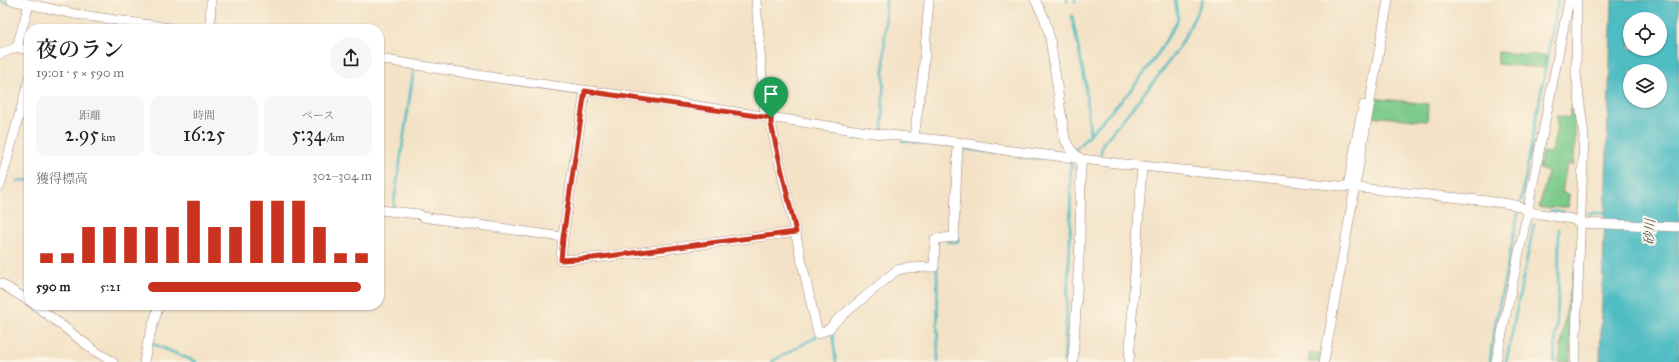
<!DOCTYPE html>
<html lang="ja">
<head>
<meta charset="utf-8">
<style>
  :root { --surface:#fff; --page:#f6f6f6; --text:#222; --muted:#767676; --accent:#c8321e }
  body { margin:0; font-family:"IM FELL Great Primer","Noto Serif JP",serif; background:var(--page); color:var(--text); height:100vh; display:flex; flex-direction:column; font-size:15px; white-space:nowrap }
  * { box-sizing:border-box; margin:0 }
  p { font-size:13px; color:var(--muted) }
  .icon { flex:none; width:22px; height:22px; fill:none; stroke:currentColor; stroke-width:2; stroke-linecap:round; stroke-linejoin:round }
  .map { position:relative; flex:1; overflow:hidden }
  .details { position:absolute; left:24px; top:24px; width:360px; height:286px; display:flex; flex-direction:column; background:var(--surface); border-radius:16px; box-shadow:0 1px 3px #0004 }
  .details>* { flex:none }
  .fabs { position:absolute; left:1623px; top:12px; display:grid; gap:8px }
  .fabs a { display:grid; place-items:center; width:44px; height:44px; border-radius:50%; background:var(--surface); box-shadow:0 1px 3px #0004; font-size:20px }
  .pin { position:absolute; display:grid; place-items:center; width:34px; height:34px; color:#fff; margin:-41px -17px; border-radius:50% 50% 50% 0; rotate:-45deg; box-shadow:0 0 4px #0007 }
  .pin .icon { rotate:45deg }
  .round { display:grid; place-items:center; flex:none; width:42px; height:42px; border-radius:21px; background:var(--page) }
  .headline { display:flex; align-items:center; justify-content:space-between; height:68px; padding:0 12px }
  h1 { font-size:22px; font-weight:600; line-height:30px }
  .stats { display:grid; grid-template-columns:repeat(3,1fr); gap:6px; height:68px; padding:4px 12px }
  .stats div { display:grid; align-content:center; border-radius:10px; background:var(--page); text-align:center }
  .stats b { font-size:20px; font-weight:600 }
  .stats small { font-size:11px; font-weight:400 }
  .stats p { font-size:11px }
  .chart { height:112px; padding:8px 12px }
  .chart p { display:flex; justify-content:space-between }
  .chart svg { width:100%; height:72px; margin-top:4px; stroke:var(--accent); stroke-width:6 }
  ul { padding:0 12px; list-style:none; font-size:13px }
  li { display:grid; grid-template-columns:64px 48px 1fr; align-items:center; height:30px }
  li i { height:10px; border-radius:5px; background:var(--accent) }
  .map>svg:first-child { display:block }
  .green { fill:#7bcb8b; stroke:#62755b }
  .water { fill:#4ebcc3; stroke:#4c6e77; fill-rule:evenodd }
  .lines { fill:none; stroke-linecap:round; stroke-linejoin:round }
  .stream { stroke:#4ebcc3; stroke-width:2.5 }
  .minor-casing { stroke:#9e8078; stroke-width:10 }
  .minor { stroke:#fff; stroke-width:9 }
  .route-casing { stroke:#fff; stroke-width:8 }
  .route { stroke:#c8321e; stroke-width:5 }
  .labels { text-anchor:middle; stroke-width:4; stroke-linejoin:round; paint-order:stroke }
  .water-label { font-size:13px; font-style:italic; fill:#4b5660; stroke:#fcf5e5 }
</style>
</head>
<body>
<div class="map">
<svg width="1679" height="362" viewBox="0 0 1679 362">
  <rect width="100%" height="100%" fill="#fcf5e5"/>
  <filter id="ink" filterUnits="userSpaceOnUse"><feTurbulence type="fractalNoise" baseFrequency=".025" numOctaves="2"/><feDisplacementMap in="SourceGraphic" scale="8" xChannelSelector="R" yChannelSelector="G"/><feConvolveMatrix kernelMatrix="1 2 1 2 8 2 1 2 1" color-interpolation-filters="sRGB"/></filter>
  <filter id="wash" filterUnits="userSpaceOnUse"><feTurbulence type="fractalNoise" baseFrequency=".012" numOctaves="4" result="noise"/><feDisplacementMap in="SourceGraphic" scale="16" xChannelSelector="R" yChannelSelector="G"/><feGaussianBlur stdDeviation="0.9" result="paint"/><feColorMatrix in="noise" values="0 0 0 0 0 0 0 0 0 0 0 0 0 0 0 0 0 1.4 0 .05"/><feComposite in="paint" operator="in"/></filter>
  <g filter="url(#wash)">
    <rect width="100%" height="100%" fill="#f3e2c6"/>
    <!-- green -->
    <path class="green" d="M 1498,52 L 1546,56 L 1544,68 L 1497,64 Z
      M 1372,98 L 1428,104 L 1427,121 L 1369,116 Z
      M 1572,105 C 1576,125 1576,144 1573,165 L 1567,164 L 1562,193 L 1569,194 L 1568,207 L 1539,208 L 1548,172 L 1539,169 L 1542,152 L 1551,153 L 1557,128 L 1557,116 L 1569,118 Z
      M 1574,270 L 1570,362 L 1559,362 L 1564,323 Z
      M 1310,352 L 1320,353 L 1319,362 L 1308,362 Z"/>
    <!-- water -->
    <path class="water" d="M 1612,0 L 1679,0 L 1679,362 L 1600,362 ZM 1630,19 L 1660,19 L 1660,49 L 1630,49 ZM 1630,71 L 1660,71 L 1660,101 L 1630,101 Z"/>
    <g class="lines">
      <!-- stream -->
      <path class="stream" d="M 1067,0 L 1067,1
        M 0,1 L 9,3
        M 1075,1 L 1075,0
        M 1072,16 L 1085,81 L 1090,134
        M 882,130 L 886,0
        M 902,141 L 933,144
        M 1063,144 L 1068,154
        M 946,145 L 953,146
        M 959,148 L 996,153
        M 1075,150 L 1131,90 L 1156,57 L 1176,23 L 1178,18 L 1175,0
        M 1017,156 L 1041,159
        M 1100,156 L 1103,143 L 1156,79 L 1180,46 L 1203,0
        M 17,181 L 29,180
        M 1521,201 L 1558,0
        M 393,209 L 414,68
        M 1550,211 L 1564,212
        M 1588,213 L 1607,213
        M 947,242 L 958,242 L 958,236
        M 937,267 L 938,362
        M 832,331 L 836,362
        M 151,343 L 196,362
        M 771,362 L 816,337 L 816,336
        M 1064,362 L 1070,242 L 1071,162 L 1068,161
        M 1490,362 L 1493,336 L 1518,214
        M 1506,362 L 1534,224
        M 1554,362 L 1558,303 L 1559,229"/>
    </g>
  </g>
  <g filter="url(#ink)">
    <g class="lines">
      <!-- minor casing -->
      <g class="minor-casing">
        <path id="minor" d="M 11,0 L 75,14 L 177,29
          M 756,0 L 765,117
          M 1035,0 L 1044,17 L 1050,38 L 1065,140 L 1072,151 L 1081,159 L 1080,241 L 1073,362
          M 210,29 L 211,0
          M 17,47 L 29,51
          M 0,54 L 17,47 L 29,4
          M 379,59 L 497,78 L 678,103 L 880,134 L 958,142 L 1004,150 L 1142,166 L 1479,200 L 1510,204 L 1519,206 L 1529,212 L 1572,219 L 1580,223 L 1679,227
          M 585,91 L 563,237 L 561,260 L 605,257 L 796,232
          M 771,118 L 771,124 L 818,334 L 829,329 L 837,320 L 897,270 L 907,268 L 934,267 L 935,239 L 954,237 L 958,142
          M 914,137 L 923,74 L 929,0
          M 0,186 L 29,79
          M 1348,186 L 1360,120 L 1364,105
          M 379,210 L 419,214 L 423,217 L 563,237
          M 0,283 L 29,301
          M 35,305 L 95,351 L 113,362
          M 144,362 L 148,341 L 159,305
          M 1129,362 L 1142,166
          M 1324,362 L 1388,0
          M 1496,362 L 1525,224 L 1529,212 L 1529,203 L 1569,0
          M 1575,362 L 1584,135 L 1576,74 L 1577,0"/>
      </g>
      <!-- minor -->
      <use href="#minor" class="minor"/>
    </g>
  </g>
  <g class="lines" filter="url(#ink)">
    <!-- route casing -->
    <g class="route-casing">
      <path id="route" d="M 585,91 L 771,118 L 771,124 L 796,232 L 593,258 L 561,260 L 563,238 Z"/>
    </g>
    <!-- route -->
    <use href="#route" class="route"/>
  </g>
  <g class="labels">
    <!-- water labels -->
    <g class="water-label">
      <text transform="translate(1649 232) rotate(-87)" y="5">砂川</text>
    </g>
  </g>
</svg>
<div class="fabs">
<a><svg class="icon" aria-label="locate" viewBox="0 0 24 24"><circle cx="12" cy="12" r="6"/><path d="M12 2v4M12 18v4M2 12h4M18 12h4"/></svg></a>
<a><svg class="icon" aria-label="layers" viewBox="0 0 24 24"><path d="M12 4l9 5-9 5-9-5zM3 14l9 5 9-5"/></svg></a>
</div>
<div class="pin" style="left:771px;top:118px;background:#1e9e55"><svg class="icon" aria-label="arrive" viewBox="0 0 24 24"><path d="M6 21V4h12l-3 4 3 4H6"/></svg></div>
<section class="details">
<div class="headline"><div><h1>夜のラン</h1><p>19:01 · 5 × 590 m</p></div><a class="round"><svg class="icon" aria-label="share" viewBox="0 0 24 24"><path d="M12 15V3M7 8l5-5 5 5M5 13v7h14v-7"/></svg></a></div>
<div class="stats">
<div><p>距離</p><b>2.95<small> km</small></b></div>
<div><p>時間</p><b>16:25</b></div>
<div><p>ペース</p><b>5:34<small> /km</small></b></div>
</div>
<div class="chart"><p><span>獲得標高</span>302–304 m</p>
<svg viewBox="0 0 160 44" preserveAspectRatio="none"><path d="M5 44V38M15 44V38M25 44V22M35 44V22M45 44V22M55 44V22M65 44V22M75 44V6M85 44V22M95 44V22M105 44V6M115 44V6M125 44V6M135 44V22M145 44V38M155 44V38"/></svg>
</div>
<ul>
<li><b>590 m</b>5:21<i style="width:95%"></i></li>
</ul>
</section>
</div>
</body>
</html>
